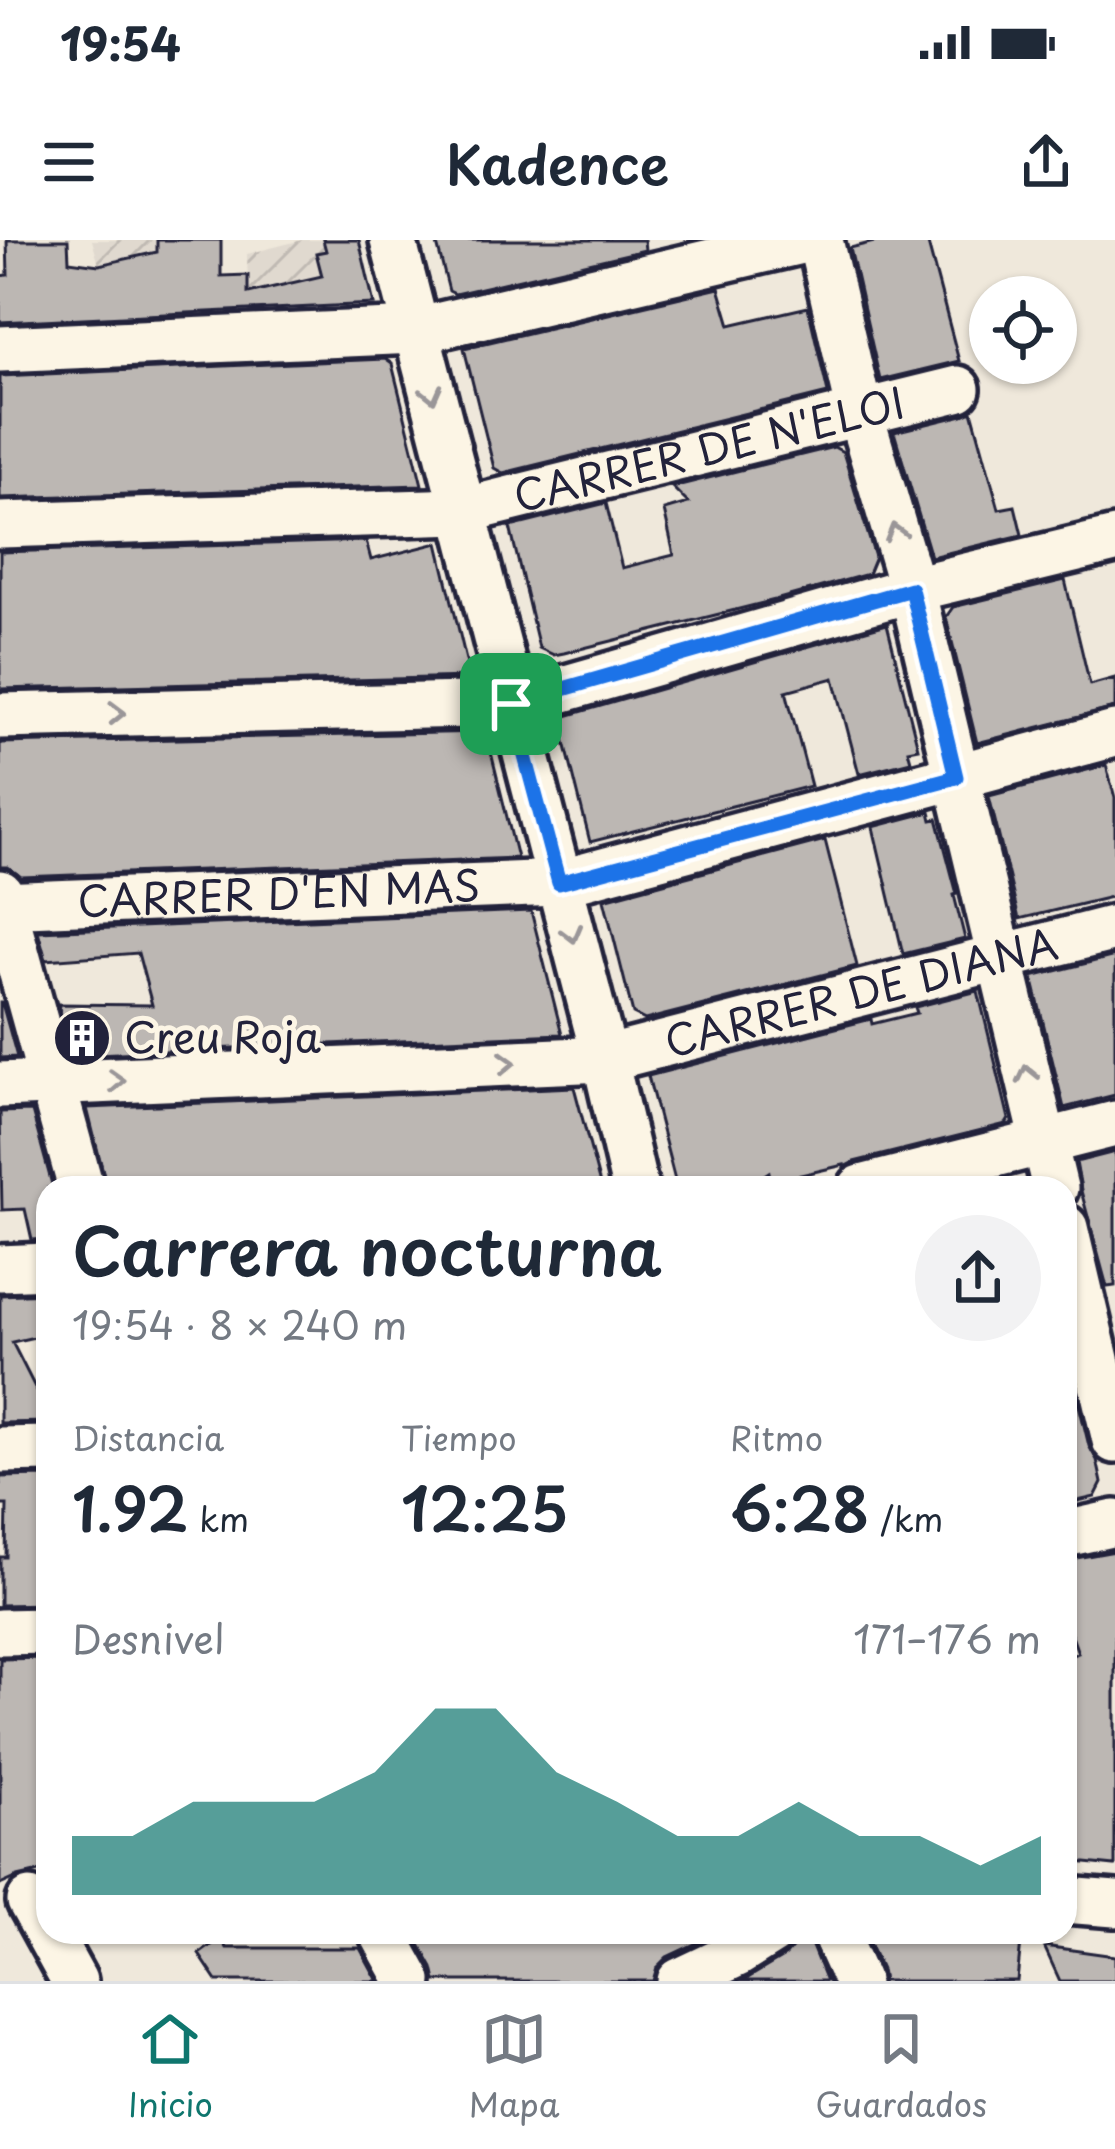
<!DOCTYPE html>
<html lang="es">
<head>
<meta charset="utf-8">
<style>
  :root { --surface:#fff; --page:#f2f2f3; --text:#1f2937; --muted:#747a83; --line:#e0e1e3; --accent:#0f766e }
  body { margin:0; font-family:"Playpen Sans",sans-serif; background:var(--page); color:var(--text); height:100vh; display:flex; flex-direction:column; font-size:45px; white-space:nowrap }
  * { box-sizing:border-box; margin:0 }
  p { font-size:39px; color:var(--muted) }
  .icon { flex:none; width:66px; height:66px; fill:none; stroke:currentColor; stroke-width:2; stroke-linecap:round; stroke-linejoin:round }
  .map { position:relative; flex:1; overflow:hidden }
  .details { position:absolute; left:36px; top:936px; width:1041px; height:768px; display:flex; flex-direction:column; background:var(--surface); border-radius:36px; box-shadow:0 3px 9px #0004 }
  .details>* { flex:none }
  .controls { position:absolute; left:969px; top:36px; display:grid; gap:24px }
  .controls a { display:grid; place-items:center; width:108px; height:108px; border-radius:50%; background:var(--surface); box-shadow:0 3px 9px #0004; font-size:60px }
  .pin { position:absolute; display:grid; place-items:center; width:102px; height:102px; color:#fff; margin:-51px; border-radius:24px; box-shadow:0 6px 18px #0006 }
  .round { display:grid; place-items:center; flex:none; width:126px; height:126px; border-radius:63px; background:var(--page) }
  .headline { display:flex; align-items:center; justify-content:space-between; height:204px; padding:0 36px }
  h1 { font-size:66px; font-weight:600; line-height:90px }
  .stats { display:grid; grid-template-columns:repeat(3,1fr); gap:18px; height:204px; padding:12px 36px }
  .stats div { display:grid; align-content:center }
  .stats b { font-size:60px; font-weight:600 }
  .stats small { font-size:33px; font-weight:400 }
  .stats p { font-size:33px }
  .chart { height:336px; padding:24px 36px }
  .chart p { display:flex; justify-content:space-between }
  .chart svg { width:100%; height:216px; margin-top:12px; fill:var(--accent); opacity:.7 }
  .status { display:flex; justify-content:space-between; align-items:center; height:84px; padding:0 60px; background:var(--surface); direction:ltr }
  .status svg { height:33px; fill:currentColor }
  header { display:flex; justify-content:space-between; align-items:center; height:156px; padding:0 36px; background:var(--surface); font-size:54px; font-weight:600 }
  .tabs { display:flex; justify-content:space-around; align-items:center; height:168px; border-top:3px solid var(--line); background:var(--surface); font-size:33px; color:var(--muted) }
  .tabs a { display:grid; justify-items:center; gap:6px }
  .tabs .on { color:var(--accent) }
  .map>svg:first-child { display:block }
  .industrial { fill:url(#industrial-furrows) }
  .building { fill:#bcb7b3; stroke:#22223b; stroke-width:3 }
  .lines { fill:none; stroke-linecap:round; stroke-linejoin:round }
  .minor-casing { stroke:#22223b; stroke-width:54 }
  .minor { stroke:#fcf5e5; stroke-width:45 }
  .oneway { stroke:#9a9698 }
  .route-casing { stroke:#fff; stroke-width:24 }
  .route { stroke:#1a73e8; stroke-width:15 }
  .labels { text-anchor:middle; stroke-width:10; stroke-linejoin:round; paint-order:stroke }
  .street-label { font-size:42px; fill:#22223b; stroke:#fcf5e5 }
  .poi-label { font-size:42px; fill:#22223b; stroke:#fcf5e5; text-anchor:start }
</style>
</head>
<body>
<div class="status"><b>19:54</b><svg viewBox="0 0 49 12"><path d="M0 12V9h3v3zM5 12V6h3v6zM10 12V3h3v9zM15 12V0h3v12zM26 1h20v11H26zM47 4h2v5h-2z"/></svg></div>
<header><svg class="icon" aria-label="menu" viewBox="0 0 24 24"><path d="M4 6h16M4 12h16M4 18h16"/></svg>Kadence<svg class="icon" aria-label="share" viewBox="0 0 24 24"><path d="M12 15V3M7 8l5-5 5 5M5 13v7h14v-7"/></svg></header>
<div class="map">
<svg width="1115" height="1741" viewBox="0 0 1115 1741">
  <defs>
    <pattern id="industrial-furrows" width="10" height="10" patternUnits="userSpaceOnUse" patternTransform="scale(3)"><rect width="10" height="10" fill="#e0d9cf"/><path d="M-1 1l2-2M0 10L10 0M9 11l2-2" fill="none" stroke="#c0bab3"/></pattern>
  </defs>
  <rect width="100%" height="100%" fill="#efe8db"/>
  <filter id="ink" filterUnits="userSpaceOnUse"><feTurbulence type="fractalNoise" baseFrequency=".00833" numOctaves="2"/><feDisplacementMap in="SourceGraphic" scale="24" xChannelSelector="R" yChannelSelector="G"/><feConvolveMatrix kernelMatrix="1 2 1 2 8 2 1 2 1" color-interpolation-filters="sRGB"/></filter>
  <g filter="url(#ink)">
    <!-- industrial -->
    <path class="industrial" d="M 92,0 L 157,0 L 159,83 L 116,85 Z
      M 302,0 L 359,0 L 365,25 L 268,49 L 269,79 L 249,80 L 247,14 Z"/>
    <!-- building -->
    <path class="building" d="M 7,0 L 68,0 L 69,21 L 99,25 L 157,12 L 157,0 L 221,0 L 221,36 L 248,35 L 248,53 L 322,36 L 316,13 L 326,11 L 323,0 L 359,0 L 374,64 L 0,82 L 0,36 L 8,35 Z
      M 436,0 L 644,0 L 645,10 L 455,54 L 449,51 Z
      M 882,0 L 927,0 L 959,121 L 880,140 L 850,8 Z
      M 719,48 L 730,85 L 808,67 L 828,153 L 503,233 L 494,228 L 464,108 Z
      M 385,119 L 392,124 L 422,245 L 0,258 L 0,136 Z
      M 972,171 L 999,269 L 1015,266 L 1022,295 L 931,317 L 894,192 L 963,175 Z
      M 834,207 L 843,212 L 875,317 L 868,334 L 775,360 L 564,413 L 554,415 L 539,408 L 510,287 L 606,263 L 622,328 L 674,315 L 664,270 L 688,263 L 672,247 Z
      M 366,301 L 371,320 L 438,303 L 470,437 L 0,449 L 0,312 Z
      M 1065,340 L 1090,445 L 1115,438 L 1115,468 L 977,503 L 946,377 L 953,367 Z
      M 887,384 L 918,508 L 908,510 L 911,521 L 859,534 L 834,438 L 786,451 L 811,546 L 590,602 L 559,478 Z
      M 486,492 L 517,618 L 21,637 L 8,627 L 0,627 L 0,503 Z
      M 1106,525 L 1115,558 L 1115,656 L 1019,679 L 989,556 Z
      M 930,572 L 932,580 L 937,579 L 938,582 L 957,654 L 954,655 L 965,699 L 903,714 L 873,587 Z
      M 825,600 L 857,726 L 645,780 L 633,774 L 604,659 Z
      M 531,671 L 562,794 L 72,815 L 58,764 L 152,765 L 138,713 L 46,720 L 38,691 Z
      M 1115,716 L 1115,855 L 1064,868 L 1032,737 Z
      M 978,751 L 1009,879 L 1006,884 L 854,922 L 844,927 L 844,925 L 771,942 L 769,932 L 744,948 L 677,948 L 648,836 L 871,779 L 872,784 L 917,773 L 915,767 Z
      M 0,763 L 2,763 L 17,817 L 0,818 Z
      M 574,847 L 601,948 L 107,948 L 87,868 Z
      M 32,871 L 53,948 L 48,948 L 48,999 L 32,1000 L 25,969 L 2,970 L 0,872 Z
      M 1115,912 L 1115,1046 L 1107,1047 L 1081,951 L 1076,922 Z
      M 48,1053 L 48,1094 L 12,1102 L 48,1173 L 48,1182 L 0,1183 L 0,1055 Z
      M 1070,1128 L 1089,1206 L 1097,1220 L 1102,1243 L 1095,1257 L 1065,1264 L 1065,1129 Z
      M 48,1236 L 48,1364 L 0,1365 L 0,1317 L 6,1317 L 7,1265 L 0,1265 L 0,1237 Z
      M 1115,1311 L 1115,1626 L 1065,1621 L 1065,1417 L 1078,1413 L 1065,1376 L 1065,1320 Z
      M 48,1418 L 48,1630 L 18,1637 L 0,1645 L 0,1419 Z
      M 413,1692 L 720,1692 L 667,1717 L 657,1727 L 653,1741 L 436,1741 L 433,1728 Z
      M 864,1692 L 1022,1692 L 1017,1741 L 883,1741 L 881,1730 Z
      M 805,1697 L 809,1699 L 826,1741 L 743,1741 L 786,1715 L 797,1701 Z
      M 221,1698 L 227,1708 L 360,1708 L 378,1741 L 217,1741 L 199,1714 Z
      M 1044,1706 L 1115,1716 L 1115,1741 L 1060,1741 Z"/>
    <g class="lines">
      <!-- minor casing -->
      <g class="minor-casing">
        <g id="minor">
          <path d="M 393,0 L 605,819 L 635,948"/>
          <path d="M 820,0 L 860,173 L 912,349 L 1055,948"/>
          <path d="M 0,109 L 416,91 L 805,0"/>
          <path id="s1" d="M 0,285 L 462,271 L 957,149"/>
          <path d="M 0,476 L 511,464 L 912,349 L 1115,300"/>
          <path d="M 0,653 L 81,948"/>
          <path id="s2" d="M 0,665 L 559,643 L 1115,494"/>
          <path id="s3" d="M 0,845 L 605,819 L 1115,688"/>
          <path d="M 861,948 L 1115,884"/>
          <path d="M 1065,988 L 1115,1200"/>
          <path d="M 0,1028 L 48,1026"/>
          <path d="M 0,1210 L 48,1209"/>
          <path d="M 1065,1294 L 1115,1283"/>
          <path d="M 0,1392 L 48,1391"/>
          <path d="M 1065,1660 L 1115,1664"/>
          <path d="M 30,1661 L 74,1741"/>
          <path d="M 382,1692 L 409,1741"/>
          <path d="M 834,1692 L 856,1741"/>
          <path d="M 680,1741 L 737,1714 L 772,1692"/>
        </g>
      </g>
      <!-- minor -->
      <use href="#minor" class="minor"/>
    </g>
    <!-- one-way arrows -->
    <defs><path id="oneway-chevron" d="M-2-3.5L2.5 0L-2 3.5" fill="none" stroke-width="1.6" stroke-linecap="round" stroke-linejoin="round" transform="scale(3)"/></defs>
    <g class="oneway">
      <use href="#oneway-chevron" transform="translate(432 154) rotate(76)"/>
      <use href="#oneway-chevron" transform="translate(895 292) rotate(-106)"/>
      <use href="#oneway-chevron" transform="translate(117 473) rotate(-1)"/>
      <use href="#oneway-chevron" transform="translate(572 694) rotate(75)"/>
      <use href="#oneway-chevron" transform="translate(507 823) rotate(-3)"/>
      <use href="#oneway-chevron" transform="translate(1027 834) rotate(-103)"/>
      <use href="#oneway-chevron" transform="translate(117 841) rotate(-3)"/>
    </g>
  </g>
  <g class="lines" filter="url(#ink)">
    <!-- route casing -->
    <g class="route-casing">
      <path id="route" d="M 911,349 L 956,537 L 559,643 L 511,464 Z"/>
    </g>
    <!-- route -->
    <use href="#route" class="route"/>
  </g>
  <!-- icons -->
  <defs>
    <g id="building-disc" transform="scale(3)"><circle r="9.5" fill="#22223b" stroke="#fcf5e5"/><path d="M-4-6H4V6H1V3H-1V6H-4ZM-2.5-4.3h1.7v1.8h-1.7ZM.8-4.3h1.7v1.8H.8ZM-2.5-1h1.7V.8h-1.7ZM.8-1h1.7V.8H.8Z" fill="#fff"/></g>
  </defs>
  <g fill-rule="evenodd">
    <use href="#building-disc" x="82" y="798"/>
  </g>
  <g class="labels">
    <!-- street labels -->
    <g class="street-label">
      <text dy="15" stroke="none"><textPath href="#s1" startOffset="717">CARRER DE N'ELOI</textPath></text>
      <text dy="15" stroke="none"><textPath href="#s2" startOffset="279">CARRER D'EN MAS</textPath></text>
      <text dy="15" stroke="none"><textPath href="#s3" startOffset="870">CARRER DE DIANA</textPath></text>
    </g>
    <!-- poi labels -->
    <g class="poi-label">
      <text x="124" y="813">Creu Roja</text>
    </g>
  </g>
</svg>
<div class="controls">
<a><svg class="icon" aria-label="locate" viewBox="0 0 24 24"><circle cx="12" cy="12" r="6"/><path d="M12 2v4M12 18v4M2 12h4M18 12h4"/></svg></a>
</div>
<div class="pin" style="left:511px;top:464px;background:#1e9e55"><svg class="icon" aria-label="arrive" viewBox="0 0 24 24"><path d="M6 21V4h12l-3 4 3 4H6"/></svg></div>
<section class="details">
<div class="headline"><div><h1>Carrera nocturna</h1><p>19:54 · 8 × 240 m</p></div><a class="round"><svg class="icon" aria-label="share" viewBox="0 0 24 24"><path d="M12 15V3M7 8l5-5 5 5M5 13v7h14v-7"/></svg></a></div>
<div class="stats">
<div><p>Distancia</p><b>1.92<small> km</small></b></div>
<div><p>Tiempo</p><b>12:25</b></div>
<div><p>Ritmo</p><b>6:28<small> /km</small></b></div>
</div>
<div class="chart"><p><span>Desnivel</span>171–176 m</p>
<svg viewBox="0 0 160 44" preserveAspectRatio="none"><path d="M0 44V32L10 32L20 25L30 25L40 25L50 19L60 6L70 6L80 19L90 25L100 32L110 32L120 25L130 32L140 32L150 38L160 32V44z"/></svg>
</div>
</section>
</div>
<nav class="tabs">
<a class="on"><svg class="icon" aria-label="home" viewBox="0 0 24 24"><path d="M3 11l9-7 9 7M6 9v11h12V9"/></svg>Inicio</a>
<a><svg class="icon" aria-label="map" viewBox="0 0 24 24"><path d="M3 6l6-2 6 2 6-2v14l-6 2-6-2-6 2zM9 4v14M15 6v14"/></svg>Mapa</a>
<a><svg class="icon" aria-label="saved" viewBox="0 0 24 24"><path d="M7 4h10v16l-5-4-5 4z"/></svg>Guardados</a>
</nav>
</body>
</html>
